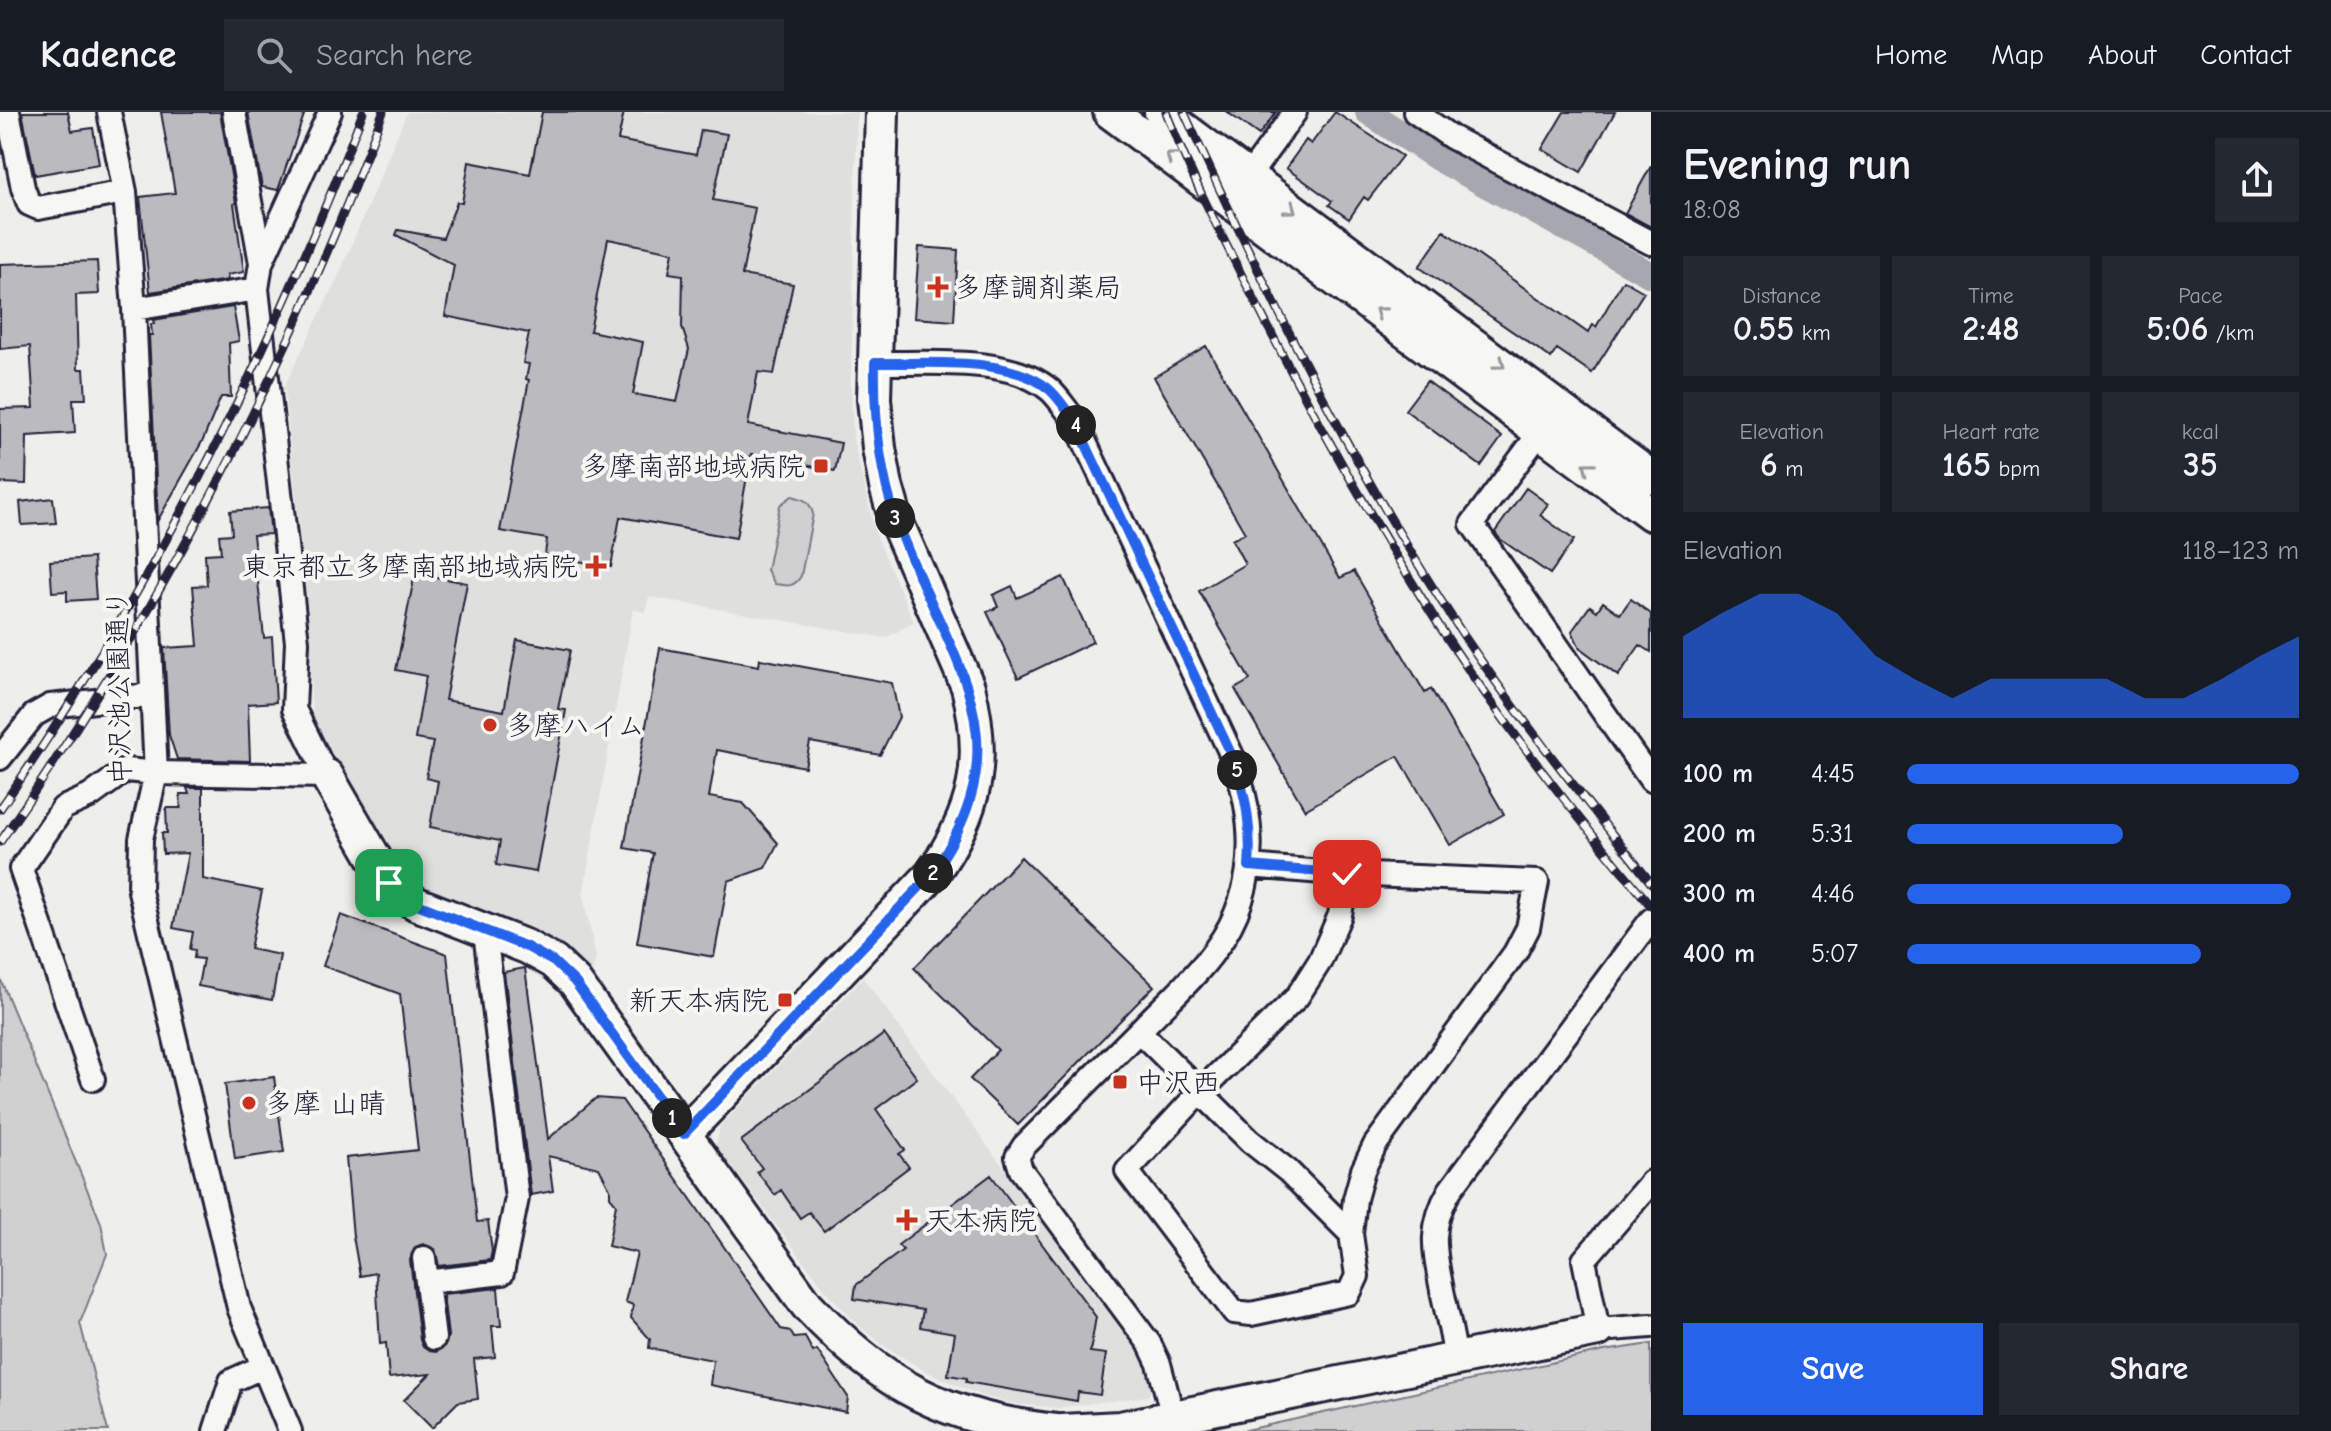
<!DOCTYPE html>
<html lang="en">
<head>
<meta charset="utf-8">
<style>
  :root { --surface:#171b24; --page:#242831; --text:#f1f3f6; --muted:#9ea1a6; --line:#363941; --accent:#2563eb }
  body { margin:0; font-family:"Comic Neue","Klee One",sans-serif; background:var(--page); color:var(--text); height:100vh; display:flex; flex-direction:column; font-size:30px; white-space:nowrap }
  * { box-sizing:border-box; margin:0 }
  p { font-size:26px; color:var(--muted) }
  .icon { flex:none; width:44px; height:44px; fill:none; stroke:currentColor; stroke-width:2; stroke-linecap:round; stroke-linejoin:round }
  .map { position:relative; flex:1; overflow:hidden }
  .details { display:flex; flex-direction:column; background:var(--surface); width:680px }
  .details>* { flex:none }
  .pin { position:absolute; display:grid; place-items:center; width:68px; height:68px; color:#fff; margin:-34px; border-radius:16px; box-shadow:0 4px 12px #0006 }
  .km { position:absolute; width:40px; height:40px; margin:-20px; border-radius:50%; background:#222; color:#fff; font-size:22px; line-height:40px; text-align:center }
  .round { display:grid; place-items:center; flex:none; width:84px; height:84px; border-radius:0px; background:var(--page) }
  .summary { display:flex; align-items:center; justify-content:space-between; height:136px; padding:0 32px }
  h1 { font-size:44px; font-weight:700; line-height:60px }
  .figures { display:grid; grid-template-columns:repeat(3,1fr); gap:12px; height:136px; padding:8px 32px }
  .figures div { display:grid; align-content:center; border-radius:0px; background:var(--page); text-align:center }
  .figures b { font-size:34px; font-weight:700 }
  .figures small { font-size:22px; font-weight:400 }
  .figures p { font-size:22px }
  .chart { height:224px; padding:16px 32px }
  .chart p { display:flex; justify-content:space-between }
  .chart svg { width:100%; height:144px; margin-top:8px; fill:var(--accent); opacity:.7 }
  .cta { display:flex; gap:16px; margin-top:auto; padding:16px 32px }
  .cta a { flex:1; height:92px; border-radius:0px; background:var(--accent); color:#fff; font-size:32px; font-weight:700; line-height:92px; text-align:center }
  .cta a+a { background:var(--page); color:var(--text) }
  ul { padding:0 32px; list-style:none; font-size:26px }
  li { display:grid; grid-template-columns:128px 96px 1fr; align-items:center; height:60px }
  li i { height:20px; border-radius:10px; background:var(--accent) }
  header { display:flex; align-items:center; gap:48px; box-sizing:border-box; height:112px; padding:0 40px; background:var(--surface); border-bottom:2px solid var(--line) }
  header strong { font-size:38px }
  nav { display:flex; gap:44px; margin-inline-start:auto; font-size:28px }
  .search { width:560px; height:72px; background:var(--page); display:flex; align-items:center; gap:20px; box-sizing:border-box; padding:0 28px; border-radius:0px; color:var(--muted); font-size:30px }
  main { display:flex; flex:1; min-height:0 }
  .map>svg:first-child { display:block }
  .built { fill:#dfdfde }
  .green { fill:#d0d0d1; stroke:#797986; stroke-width:2 }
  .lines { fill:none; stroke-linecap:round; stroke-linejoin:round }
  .canal { stroke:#a7a7af; stroke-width:26 }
  .building { fill:#bbbbbf; stroke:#22223b; stroke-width:2; fill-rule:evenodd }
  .street-casing { stroke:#22223b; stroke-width:28 }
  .secondary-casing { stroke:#22223b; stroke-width:38 }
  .street { stroke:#f6f6f2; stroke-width:22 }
  .secondary { stroke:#f6f6f2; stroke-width:32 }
  .rail-casing { stroke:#22223b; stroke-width:9 }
  .rail { stroke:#f6f6f2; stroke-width:6; stroke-dasharray:18; stroke-linecap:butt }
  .oneway { stroke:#9797a0 }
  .route-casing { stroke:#fff; stroke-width:16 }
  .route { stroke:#2563eb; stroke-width:10 }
  .poi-dot { fill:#c8321e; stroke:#f6f6f2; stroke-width:3 }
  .labels { text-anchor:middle; stroke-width:8; stroke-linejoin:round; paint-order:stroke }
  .poi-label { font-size:28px; fill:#22223b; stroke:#f6f6f2; text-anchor:start }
  .street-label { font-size:28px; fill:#22223b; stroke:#f6f6f2 }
</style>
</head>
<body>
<header>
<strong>Kadence</strong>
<div class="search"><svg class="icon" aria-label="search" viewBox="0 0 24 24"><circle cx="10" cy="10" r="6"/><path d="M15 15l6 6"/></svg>Search here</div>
<nav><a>Home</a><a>Map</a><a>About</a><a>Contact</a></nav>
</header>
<main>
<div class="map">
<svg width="1651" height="1319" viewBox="0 0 1651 1319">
  <rect width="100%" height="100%" fill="#eeeeeb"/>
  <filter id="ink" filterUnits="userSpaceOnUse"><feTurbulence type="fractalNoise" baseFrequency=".0125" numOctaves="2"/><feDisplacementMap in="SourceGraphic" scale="16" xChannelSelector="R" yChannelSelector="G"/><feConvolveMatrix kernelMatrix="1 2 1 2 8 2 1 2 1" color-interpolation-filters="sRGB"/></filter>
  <g filter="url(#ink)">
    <!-- built -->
    <path class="built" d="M 407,0 L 857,0 L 851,268 L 853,327 L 876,423 L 914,510 L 886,526 L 649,485 L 645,500 L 633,498 L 583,783 L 596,845 L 590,870 L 427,782 L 397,760 L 313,606 L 311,586 L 311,525 L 284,275 L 339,163 Z
      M 863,866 L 1136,1234 L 1145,1248 L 1153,1273 L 1148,1284 L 1057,1296 L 1015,1292 L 982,1284 L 925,1259 L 884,1234 L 858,1213 L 828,1181 L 716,1034 L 720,1014 Z"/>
    <!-- green -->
    <path class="green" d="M 792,384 C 804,387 810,389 813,402 L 801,464 C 794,476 787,474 775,472 L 767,458 L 780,393 Z
      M 0,866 L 101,1111 L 107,1142 L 80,1211 L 108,1319 L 0,1319 Z
      M 1651,1232 L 1651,1319 L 1242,1319 L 1604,1239 Z"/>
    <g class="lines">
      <!-- canal -->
      <path class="canal" d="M 1368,0 L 1436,45 L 1651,163"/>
    </g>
    <!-- building -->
    <path class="building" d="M 22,0 L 68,0 L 72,19 L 93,16 L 99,52 L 35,63 Z
      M 161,0 L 220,0 L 236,91 L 234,92 L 244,160 L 227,163 L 228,168 L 150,180 L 140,85 L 175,81 Z
      M 248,0 L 305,0 L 278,78 L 262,75 Z
      M 542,0 L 624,0 L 618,28 L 696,43 L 701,18 L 727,22 L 713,88 L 755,96 L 742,163 L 793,172 L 774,262 L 758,260 L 748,313 L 841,331 L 835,359 L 751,342 L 736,426 L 620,405 L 611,455 L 545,443 L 547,427 L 500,419 L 529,268 L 526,267 L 529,252 L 523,251 L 529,221 L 445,204 L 454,153 L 396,123 L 398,118 L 443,126 L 457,90 L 462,91 L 469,50 L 530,62 ZM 608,127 L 673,140 L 669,161 L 683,163 L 682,215 L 689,237 L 677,290 L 633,282 L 643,230 L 590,219 Z
      M 1227,0 L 1276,0 L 1259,23 Z
      M 1335,0 L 1402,44 L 1368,88 L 1364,85 L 1349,107 L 1329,93 L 1332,89 L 1286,56 L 1306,28 L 1311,32 Z
      M 1564,0 L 1615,0 L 1581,60 L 1542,37 Z
      M 1651,54 L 1651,115 L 1625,101 Z
      M 1444,119 L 1588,221 L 1593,213 L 1596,215 L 1623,168 L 1644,180 L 1592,261 L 1557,237 L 1551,246 L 1419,155 Z
      M 919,135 L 958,138 L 954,209 L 914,206 Z
      M 97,149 L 99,182 L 76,183 L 78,257 L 84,257 L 86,287 L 73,287 L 75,321 L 27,324 L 26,372 L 0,371 L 0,297 L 34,296 L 30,234 L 0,237 L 0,152 Z
      M 233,195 L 239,229 L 229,231 L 231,285 L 221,285 L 203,328 L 158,408 L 149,223 L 152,223 L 151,212 L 154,212 L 153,208 Z
      M 1206,234 L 1340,466 L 1354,459 L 1425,581 L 1431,577 L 1504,702 L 1450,733 L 1398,644 L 1305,698 L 1235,577 L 1250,568 L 1199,479 L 1245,452 L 1232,428 L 1245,421 L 1154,265 Z
      M 1427,269 L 1502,325 L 1481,354 L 1405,298 Z
      M 1526,376 L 1548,392 L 1540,403 L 1574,428 L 1550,462 L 1500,427 L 1495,420 Z
      M 53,386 L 56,411 L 22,413 L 20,390 Z
      M 268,396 L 271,422 L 253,423 L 264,526 L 272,525 L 276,590 L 248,592 L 250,649 L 177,647 L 169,623 L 164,536 L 198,534 L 193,474 L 207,473 L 205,442 L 221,441 L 219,423 L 232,422 L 230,399 Z
      M 93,446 L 96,487 L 67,489 L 67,479 L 52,480 L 50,449 Z
      M 415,461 L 467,471 L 445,588 L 504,599 L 517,528 L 570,538 L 558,597 L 566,598 L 536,760 L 496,753 L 500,729 L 430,715 L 438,669 L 426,666 L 433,630 L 415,627 L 426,564 L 396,558 Z
      M 1063,465 L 1093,530 L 1018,566 L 987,500 L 998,495 L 993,483 L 1012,474 L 1017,486 Z
      M 1631,487 L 1651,502 L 1651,540 L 1640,533 L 1618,564 L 1580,536 L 1572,519 L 1590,494 L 1597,499 L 1603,490 L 1620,502 Z
      M 660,536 L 759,554 L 760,547 L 892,571 L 899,605 L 880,643 L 810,630 L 805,655 L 717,638 L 709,685 L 743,691 L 778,731 L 765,756 L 728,769 L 714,845 L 637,831 L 653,741 L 624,736 Z
      M 187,676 L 203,676 L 203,767 L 262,779 L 250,837 L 280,843 L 272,888 L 198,874 L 203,847 L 194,846 L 195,838 L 190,837 L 193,820 L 173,816 L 188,741 L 163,742 L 162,721 L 167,721 L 166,696 L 181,696 L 180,682 L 189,682 Z
      M 1021,745 L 1154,874 L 1018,1013 L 970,967 L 998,938 L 914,856 Z
      M 341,803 L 447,842 L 477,1110 L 488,1109 L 492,1139 L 490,1148 L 439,1154 L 435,1137 L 423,1132 L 415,1135 L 410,1148 L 420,1228 L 423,1235 L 429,1239 L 436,1240 L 446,1232 L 448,1224 L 443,1182 L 498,1176 L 501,1214 L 492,1214 L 495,1245 L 474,1247 L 478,1287 L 458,1290 L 432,1316 L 404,1288 L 430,1262 L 389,1266 L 386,1231 L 380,1232 L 376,1161 L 360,1164 L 353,1124 L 346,1046 L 418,1038 L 400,882 L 323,854 Z
      M 525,856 L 548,1027 L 596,986 L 622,988 L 781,1217 L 790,1219 L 794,1226 L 805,1225 L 813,1240 L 817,1238 L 848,1285 L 846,1300 L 710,1273 L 713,1248 L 649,1236 L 650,1227 L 631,1206 L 633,1193 L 625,1190 L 637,1141 L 608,1134 L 616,1092 L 610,1085 L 610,1077 L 599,1056 L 548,1044 L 553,1079 L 531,1083 L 504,860 Z
      M 884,922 L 917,966 L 876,997 L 905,1038 L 899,1042 L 909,1055 L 824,1119 L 809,1100 L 800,1106 L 781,1078 L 775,1083 L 757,1060 L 762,1056 L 741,1029 Z
      M 274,965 L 284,1040 L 235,1047 L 225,972 Z
      M 991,1063 L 1096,1205 L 1090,1240 L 1106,1242 L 1100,1283 L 1078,1280 L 1077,1289 L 966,1270 L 967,1266 L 948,1263 L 955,1221 L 920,1215 L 923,1198 L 854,1187 L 856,1173 L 903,1138 L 898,1133 Z"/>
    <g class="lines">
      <!-- street casing -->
      <g class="street-casing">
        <path id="street" d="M 8,0 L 23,76 L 29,92 L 38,96 L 125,80
          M 109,0 L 125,80 L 134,197 L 156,661 L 141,727 L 140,779 L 239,1196 L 290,1319
          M 1415,0 L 1451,25 L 1651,131
          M 1248,65 L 1295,0
          M 261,151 L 330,0
          M 134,197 L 257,177
          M 875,251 C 926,252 1009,243 1050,278 C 1059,286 1066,298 1074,307 L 1234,648 C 1257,714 1258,780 1215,838 C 1195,866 1168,889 1144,914 C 1104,954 1064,994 1024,1034 L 1017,1045 L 1021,1058 L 1149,1231 L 1159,1252 L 1173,1305
          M 1541,319 L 1472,412 L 1651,668
          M 0,646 L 34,603 L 50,594 L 150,583
          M 1249,754 L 1347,762 L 1537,770 L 1528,816 L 1515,841 L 1375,1033 L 1363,1058 L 1355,1087 L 1351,1122 L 1357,1164 L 1349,1181 L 1251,1202 L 1234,1200 L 1127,1059 L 1200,980 L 1297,885 L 1320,849 L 1340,803 L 1347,762
          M 1139,919 L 1250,1029 L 1288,1059 L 1351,1122
          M 93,967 L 21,757 L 63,696 L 90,684 L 126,658 L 156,661 L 327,664 L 294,597 L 297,530 L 257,177 L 261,151 L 234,0
          M 1651,1070 L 1584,1148 L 1598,1218 L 1651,1214
          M 424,1146 L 434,1226
          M 427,1170 L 502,1161 L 517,1086 L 485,820
          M 1456,1246 C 1452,1225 1448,1204 1443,1183 C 1435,1142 1427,1117 1450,1078 L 1651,808
          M 215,1319 L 231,1269 L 262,1255"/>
      </g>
      <!-- secondary casing -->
      <g class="secondary-casing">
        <path id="secondary" d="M 1110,0 L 1651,402
          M 1161,0 L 1651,365
          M 327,664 L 389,771 L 400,782 L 417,792 L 527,835 L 554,850 L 575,870 L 807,1193 C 885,1275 943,1306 1056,1319
          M 684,1022 L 932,762 C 976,700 987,649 968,575 L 896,409 L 886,374 L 879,336 L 874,287 L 882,0
          M 1062,1319 L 1120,1316 L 1598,1218"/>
      </g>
      <!-- street -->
      <use href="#street" class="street"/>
      <!-- secondary -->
      <use href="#secondary" class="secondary"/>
      <!-- rail casing -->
      <g class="rail-casing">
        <path id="rail" d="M 1166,0 C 1192,67 1226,133 1259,197 C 1309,296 1364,394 1423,488 C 1490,596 1570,697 1651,794
          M 1184,0 C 1266,181 1354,358 1464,524 C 1522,610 1587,690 1651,771
          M 0,697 C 150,481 269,245 363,0
          M 0,730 C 157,505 287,257 383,0"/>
      </g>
      <!-- rail -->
      <use href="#rail" class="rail"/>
    </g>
    <!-- one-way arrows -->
    <defs><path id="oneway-chevron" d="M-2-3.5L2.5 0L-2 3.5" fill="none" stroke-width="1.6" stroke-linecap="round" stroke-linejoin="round" transform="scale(2)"/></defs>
    <g class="oneway">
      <use href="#oneway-chevron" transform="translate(1171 45) rotate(-143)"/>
      <use href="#oneway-chevron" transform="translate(1291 97) rotate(37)"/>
      <use href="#oneway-chevron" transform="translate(1380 200) rotate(-143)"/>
      <use href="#oneway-chevron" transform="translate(1500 252) rotate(37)"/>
      <use href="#oneway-chevron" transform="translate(1588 355) rotate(-143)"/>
    </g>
  </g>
  <g class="lines" filter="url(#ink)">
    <!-- route casing -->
    <g class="route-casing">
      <path id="route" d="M 389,771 L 400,782 L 417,792 L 527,835 L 554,850 L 575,870 L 684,1022 L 932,762 C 1030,623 946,545 898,413 C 879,361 874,306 875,251 C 926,252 1009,243 1050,278 C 1059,286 1066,298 1074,307 L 1234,648 C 1246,684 1252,716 1249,754 L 1347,762"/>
    </g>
    <!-- route -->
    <use href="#route" class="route"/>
  </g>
  <!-- markers -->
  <g class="poi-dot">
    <path d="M934 163h8v8h8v8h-8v8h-8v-8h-8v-8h8z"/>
    <rect x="813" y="346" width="16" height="16" rx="4"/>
    <path d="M592 442h8v8h8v8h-8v8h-8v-8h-8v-8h8z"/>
    <circle cx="490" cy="613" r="8"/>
    <rect x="777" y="880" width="16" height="16" rx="4"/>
    <rect x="1112" y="962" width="16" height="16" rx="4"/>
    <circle cx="249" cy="991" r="8"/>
    <path d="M903 1096h8v8h8v8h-8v8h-8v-8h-8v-8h8z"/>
  </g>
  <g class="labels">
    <!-- poi labels -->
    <g class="poi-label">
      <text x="954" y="185">多摩調剤薬局</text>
      <text x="805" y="364" text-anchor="end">多摩南部地域病院</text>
      <text x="578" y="464" text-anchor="end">東京都立多摩南部地域病院</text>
      <text x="506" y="623">多摩ハイム</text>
      <text x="769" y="898" text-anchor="end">新天本病院</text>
      <text x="1136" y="980">中沢西</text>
      <text x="265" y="1001">多摩 山晴</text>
      <text x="925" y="1118">天本病院</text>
    </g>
    <!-- street labels -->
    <g class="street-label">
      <text transform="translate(118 575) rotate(-91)" y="10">中沢池公園通り</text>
    </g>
  </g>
</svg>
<div class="pin" style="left:389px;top:771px;background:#1e9e55"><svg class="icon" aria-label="arrive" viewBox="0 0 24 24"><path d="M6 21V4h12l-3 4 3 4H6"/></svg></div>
<div class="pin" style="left:1347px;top:762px;background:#d93025"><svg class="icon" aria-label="check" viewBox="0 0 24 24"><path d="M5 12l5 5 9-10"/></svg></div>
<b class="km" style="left:672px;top:1006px">1</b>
<b class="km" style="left:933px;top:761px">2</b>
<b class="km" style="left:895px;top:406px">3</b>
<b class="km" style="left:1076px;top:313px">4</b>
<b class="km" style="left:1237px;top:658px">5</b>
</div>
<section class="details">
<div class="summary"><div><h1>Evening run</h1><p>18:08</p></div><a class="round"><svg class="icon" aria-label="share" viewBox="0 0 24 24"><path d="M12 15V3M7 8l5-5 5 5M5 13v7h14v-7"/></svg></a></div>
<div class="figures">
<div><p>Distance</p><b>0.55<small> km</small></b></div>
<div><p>Time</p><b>2:48</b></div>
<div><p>Pace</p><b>5:06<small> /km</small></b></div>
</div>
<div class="figures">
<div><p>Elevation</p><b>6<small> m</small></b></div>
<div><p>Heart rate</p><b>165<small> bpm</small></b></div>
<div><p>kcal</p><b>35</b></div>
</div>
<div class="chart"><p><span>Elevation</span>118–123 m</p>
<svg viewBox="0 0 160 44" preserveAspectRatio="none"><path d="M0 44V19L10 12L20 6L30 6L40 12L50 25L60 32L70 38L80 32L90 32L100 32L110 32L120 38L130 38L140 32L150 25L160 19V44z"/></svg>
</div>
<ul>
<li><b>100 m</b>4:45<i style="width:100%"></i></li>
<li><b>200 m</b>5:31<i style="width:55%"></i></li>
<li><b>300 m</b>4:46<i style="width:98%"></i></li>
<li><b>400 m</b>5:07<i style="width:75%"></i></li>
</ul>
<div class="cta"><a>Save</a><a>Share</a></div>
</section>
</main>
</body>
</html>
